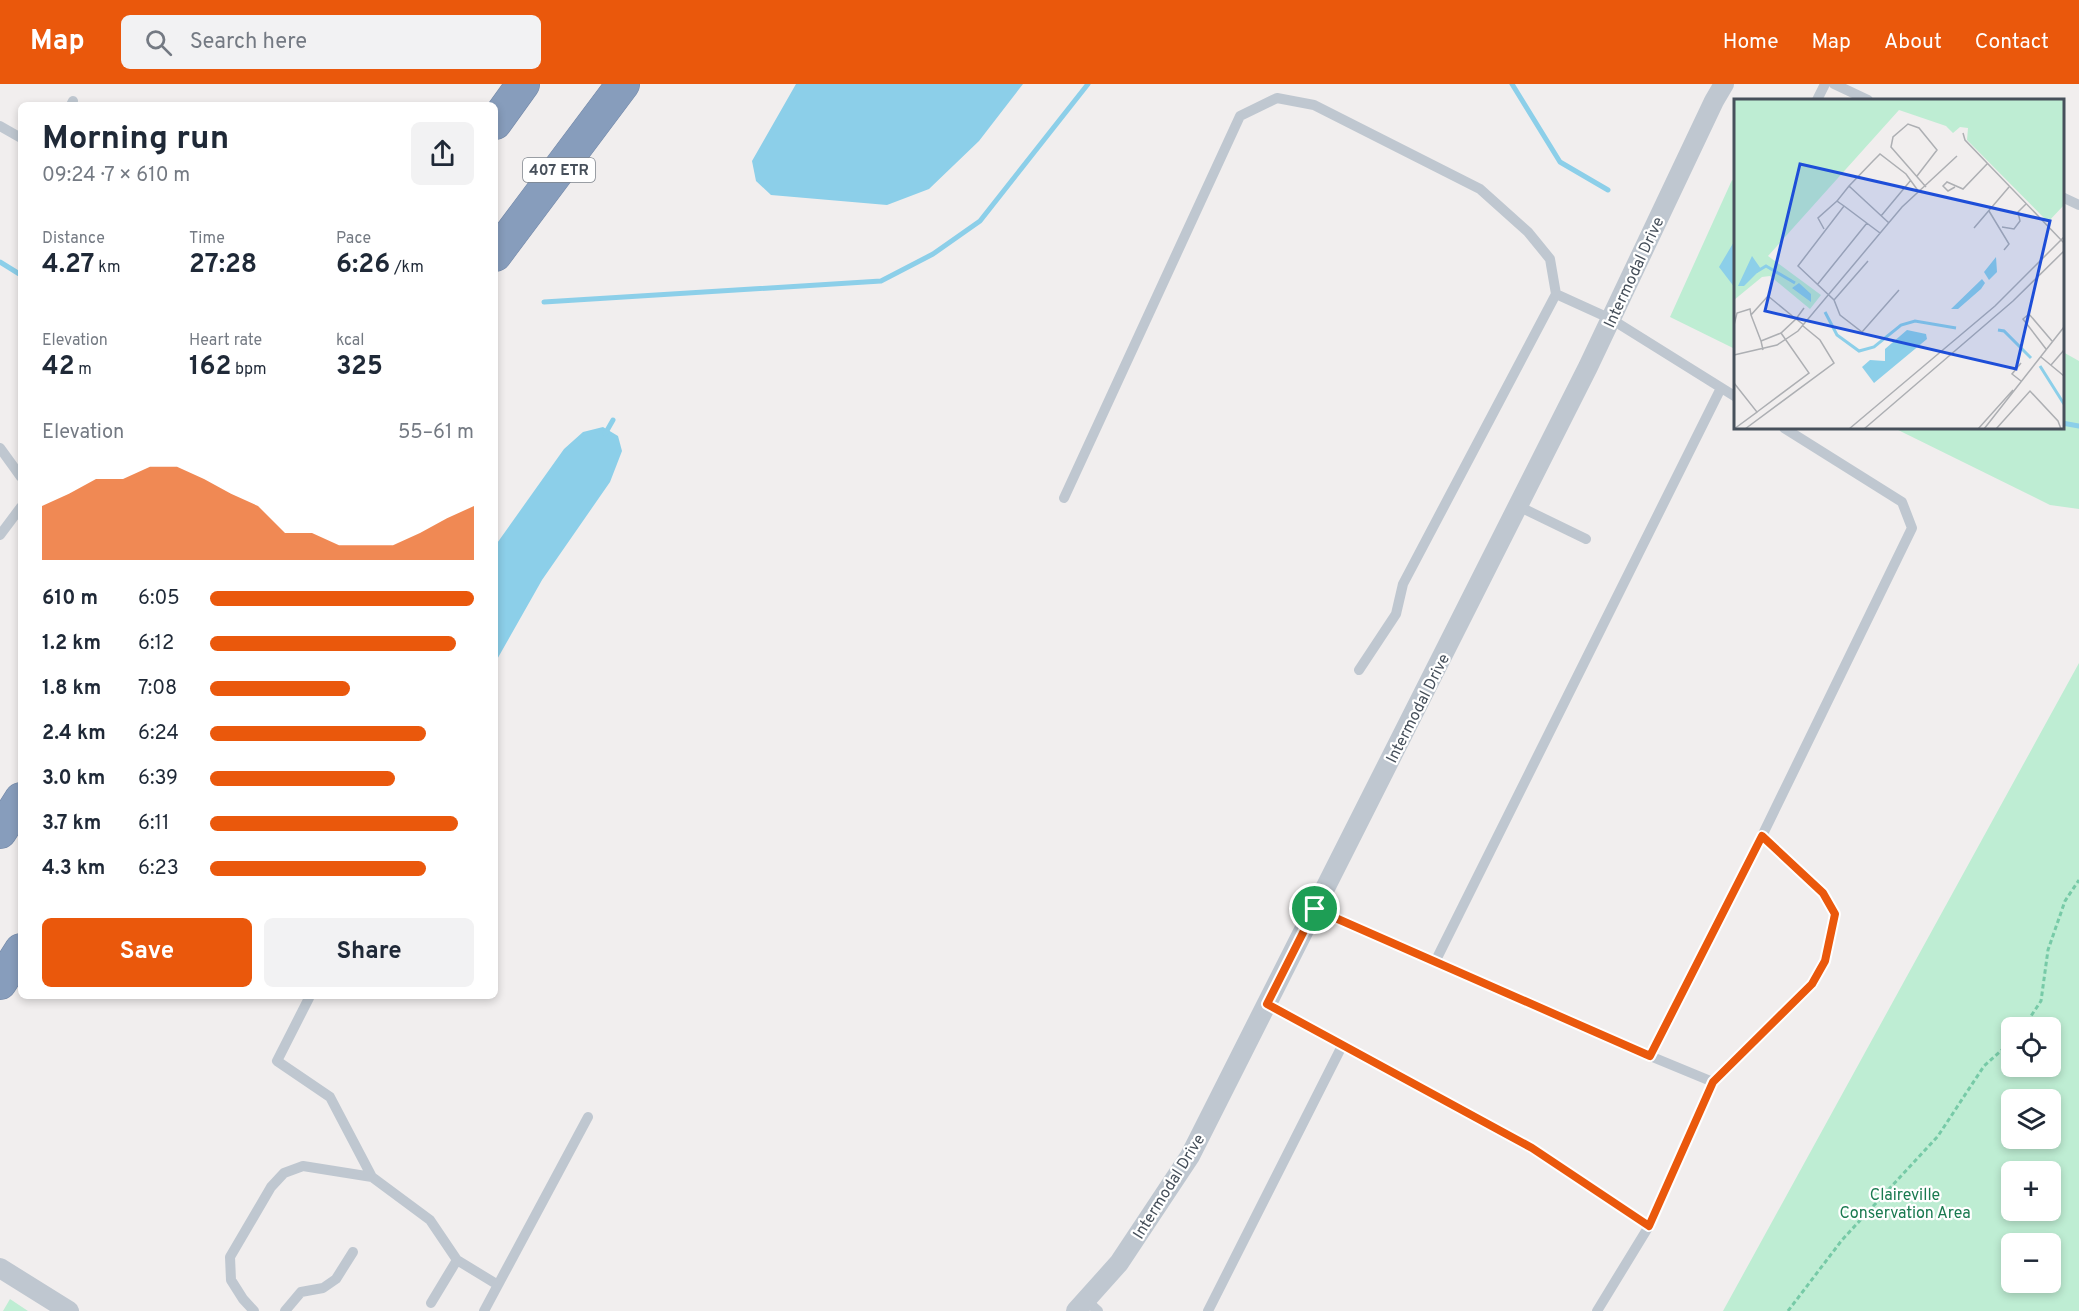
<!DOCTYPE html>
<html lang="en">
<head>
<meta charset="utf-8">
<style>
  :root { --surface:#fff; --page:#f2f2f3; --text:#1f2937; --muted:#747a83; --accent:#ea580c }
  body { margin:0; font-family:Overpass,sans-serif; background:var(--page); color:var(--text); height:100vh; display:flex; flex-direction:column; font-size:22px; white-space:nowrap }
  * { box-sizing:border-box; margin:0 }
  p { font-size:20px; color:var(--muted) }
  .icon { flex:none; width:33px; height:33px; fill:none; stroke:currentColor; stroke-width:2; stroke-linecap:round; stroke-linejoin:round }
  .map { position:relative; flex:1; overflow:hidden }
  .side { position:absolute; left:18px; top:18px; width:480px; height:897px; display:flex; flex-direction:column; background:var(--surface); border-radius:9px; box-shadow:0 3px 9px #0003 }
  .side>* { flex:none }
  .controls { position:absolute; left:2001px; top:933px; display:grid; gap:12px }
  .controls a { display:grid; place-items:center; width:60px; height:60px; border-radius:9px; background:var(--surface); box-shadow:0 3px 9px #0003; font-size:30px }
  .pin { position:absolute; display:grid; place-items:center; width:51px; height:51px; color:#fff; margin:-26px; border:3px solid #fff; border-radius:50%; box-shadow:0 2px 6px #0007 }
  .round { display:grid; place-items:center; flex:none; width:63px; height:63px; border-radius:9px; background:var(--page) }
  .summary { display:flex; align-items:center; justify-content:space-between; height:102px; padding:0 24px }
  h1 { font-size:33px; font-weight:700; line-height:45px }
  .figures { display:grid; grid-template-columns:repeat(3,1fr); gap:9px; height:102px; padding:6px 24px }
  .figures div { display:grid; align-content:center }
  .figures b { font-size:26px; font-weight:700 }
  .figures small { font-size:16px; font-weight:400 }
  .figures p { font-size:16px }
  .chart { height:168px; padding:12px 24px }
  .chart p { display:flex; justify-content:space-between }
  .chart svg { width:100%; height:108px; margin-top:6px; fill:var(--accent); opacity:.7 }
  .cta { display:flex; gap:12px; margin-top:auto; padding:12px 24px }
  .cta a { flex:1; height:69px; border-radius:9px; background:var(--accent); color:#fff; font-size:24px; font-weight:700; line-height:69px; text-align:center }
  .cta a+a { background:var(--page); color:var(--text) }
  ul { padding:0 24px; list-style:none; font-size:20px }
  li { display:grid; grid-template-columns:96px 72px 1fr; align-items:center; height:45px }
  li i { height:15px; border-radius:8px; background:var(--accent) }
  header { display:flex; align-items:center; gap:36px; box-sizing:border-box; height:84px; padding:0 30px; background:var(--accent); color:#fff }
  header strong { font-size:28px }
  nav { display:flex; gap:33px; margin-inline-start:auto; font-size:21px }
  .search { width:420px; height:54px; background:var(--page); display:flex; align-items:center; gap:15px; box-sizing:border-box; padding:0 21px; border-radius:9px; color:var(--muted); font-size:22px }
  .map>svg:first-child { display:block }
  .green { fill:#beedd3; fill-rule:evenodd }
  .water { fill:#8ccfe9 }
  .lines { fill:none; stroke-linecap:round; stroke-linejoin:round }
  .stream { stroke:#8ccfe9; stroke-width:5 }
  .highway-casing { stroke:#7388a7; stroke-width:34 }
  .path { stroke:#77caa7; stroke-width:3; stroke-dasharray:4.5 3; stroke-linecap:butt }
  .lane { stroke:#bfc7d0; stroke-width:10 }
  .street { stroke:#bfc7d0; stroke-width:20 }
  .highway { stroke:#879dbc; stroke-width:33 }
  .route-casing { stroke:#fff; stroke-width:12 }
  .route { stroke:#ea580c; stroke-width:8 }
  .labels { text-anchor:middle; stroke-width:4.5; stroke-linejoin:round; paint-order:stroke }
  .shield { fill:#fff; stroke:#7e848c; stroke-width:1.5 }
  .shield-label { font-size:15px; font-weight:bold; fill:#47505b }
  .street-label { font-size:16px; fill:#47505b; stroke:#fff }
  .park-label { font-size:16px; fill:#1a7a50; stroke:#fff }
  .inset-river { fill:none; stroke:#8ccfe9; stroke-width:3 }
  .inset-road { fill:none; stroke:#adafb3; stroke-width:1.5 }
  .view { fill:#1d4ed8; fill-opacity:0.15; stroke:#1d4ed8; stroke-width:3 }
  .inset-edge { fill:none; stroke:#47505b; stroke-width:3 }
</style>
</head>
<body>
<header>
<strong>Map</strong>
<div class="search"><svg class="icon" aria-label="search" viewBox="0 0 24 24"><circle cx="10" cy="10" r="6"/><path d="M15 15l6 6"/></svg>Search here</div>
<nav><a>Home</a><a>Map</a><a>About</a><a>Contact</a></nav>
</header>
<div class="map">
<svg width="2079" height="1227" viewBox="0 0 2079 1227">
  <rect width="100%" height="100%" fill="#f1eeee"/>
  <!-- green -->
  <path class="green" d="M 1732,96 L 1736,98 L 1735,265 L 1670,233 Z
    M 2063,268 L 2079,277 L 2079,425 L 2050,421 L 1894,344 L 2062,344 Z
    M 2079,579 L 2079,1227 L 1723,1227 ZM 2012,944 L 2050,944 L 2050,982 L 2012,982 ZM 2012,1016 L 2050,1016 L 2050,1054 L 2012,1054 ZM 2012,1088 L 2050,1088 L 2050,1126 L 2012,1126 ZM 2012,1160 L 2050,1160 L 2050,1198 L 2012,1198 Z
    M 10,1215 L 28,1227 L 3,1227 Z"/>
  <!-- water -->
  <path class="water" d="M 796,0 L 1023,0 L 979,57 L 929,105 L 887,121 L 771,111 L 756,97 L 752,77 Z
    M 1735,156 L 1736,204 L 1735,204 L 1719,183 Z
    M 603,343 L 618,352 L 622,367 L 610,398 L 542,496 L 495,579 L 495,462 L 564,365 L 583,348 Z"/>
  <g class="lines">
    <!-- stream -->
    <path class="stream" d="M 1512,0 L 1560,78 L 1608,106
      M 0,178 L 21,191
      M 544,218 L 881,197 L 933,170 L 980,137 L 1088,0
      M 2062,339 L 2079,342
      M 605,350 L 613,336"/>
    <!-- highway casing -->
    <g class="highway-casing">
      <path id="highway" d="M 495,39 L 523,0
        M 495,171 L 623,0
        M 0,748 L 21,715
        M 0,899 L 21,866"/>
    </g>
    <!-- path -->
    <path class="path" d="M 2023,944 L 2041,917 L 2048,866 L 2065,817 L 2079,796
      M 1788,1227 L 1842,1156 L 1938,1052 L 1984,982 L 2012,957"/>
    <!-- lane -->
    <path class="lane" d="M 1834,0 L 1868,16
      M 1817,16 L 1825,0
      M 71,21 L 73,17
      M 0,42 L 21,54
      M 2062,113 L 2079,121
      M 0,364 L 21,393
      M 1064,414 L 1240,32 L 1277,14 L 1314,21 L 1480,105 L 1528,148 L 1550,175 L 1556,210 L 1611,235 L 1736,313
      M 1518,422 L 1586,455
      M 0,451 L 21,423
      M 1359,586 L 1396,530 L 1403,500 L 1556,210
      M 1315,825 L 1650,972 L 1762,752 L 1912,444 L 1902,418 L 1784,344
      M 1435,878 L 1721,304
      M 309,914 L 277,977 L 330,1013 L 372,1093 L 430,1136 L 457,1176 L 498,1201
      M 1267,920 L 1531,1064 L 1649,1142 L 1597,1227
      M 1713,998 L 1813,900 L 1825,877 L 1835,830 L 1823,809 L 1762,752
      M 1649,1142 L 1713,998 L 1650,972
      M 1086,1216 L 1098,1227
      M 431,1219 L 457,1176
      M 254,1227 L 243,1215 L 231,1196 L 230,1173 L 271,1103 L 284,1089 L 303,1082 L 372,1093
      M 285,1227 L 301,1208 L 323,1204 L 336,1195 L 353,1168
      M 484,1227 L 588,1033
      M 1208,1227 L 1342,962"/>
    <!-- street -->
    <path class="street" d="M 0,1184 L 69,1227
      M 1076,1227 L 1119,1179 L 1190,1072 L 1588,283 L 1714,17 L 1724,0"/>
    <!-- highway -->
    <use href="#highway" class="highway"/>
  </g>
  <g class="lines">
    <!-- route casing -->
    <g class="route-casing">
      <path id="route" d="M 1762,752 L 1823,809 L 1835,830 L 1825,877 L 1812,900 L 1713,998 L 1649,1142 L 1532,1064 L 1267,920 L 1315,825 L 1650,972 Z"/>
    </g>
    <!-- route -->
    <use href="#route" class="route"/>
  </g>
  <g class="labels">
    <!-- shield labels -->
    <rect class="shield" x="523" y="74" width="72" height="24" rx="4.5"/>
    <g class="shield-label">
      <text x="559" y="91">407 ETR</text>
    </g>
    <!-- street labels -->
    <g class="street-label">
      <text transform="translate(1633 188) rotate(-65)" y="6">Intermodal Drive</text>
      <text transform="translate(1417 624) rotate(-63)" y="6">Intermodal Drive</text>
      <text transform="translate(1168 1102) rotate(-58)" y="6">Intermodal Drive</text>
    </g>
    <!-- park labels -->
    <g class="park-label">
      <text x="1905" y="1116">Claireville<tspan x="1905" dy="18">Conservation Area</tspan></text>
    </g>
  </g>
  <!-- overview -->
  <g transform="translate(1734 15)">
    <rect width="330" height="330" fill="#f1eeee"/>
    <path d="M 0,0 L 330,0 L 330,106 L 314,123 L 233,41 L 234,29 L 226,28 L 219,34 L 212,27 L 165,11 L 34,157 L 87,196 L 76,210 L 36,177 L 28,178 L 0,201 Z" fill="#beedd3"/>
    <path d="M 18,157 L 27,170 L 10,187 L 4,187 ZM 262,158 L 263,173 L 255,181 L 250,173 ZM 248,180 L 251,184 L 247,190 L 224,210 L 217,210 ZM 65,184 L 77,195 L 77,203 L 58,189 ZM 173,231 L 192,235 L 193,240 L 140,284 L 128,268 L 136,261 L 151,262 L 151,250 Z" fill="#8ccfe9"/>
    <path class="inset-river" d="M 22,173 L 32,167 L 61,184M 91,213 L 103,236 L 125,252 L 140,248 L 167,226 L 181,222 L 222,229M 264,231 L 270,232 L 297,259M 306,267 L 330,305"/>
    <path class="inset-road" d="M 229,34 L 231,41 L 330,144M 183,77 L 203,51 L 185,29 L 174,25 L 159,38 L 157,48 L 192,88M 221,88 L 214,92 L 209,87 L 213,83 L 229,90 L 253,65M 110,107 L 103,102 L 115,87M 255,112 L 275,145 L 270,151M 147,117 L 177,81M 155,124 L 115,87 L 139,62 L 146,55 L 172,75 L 185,93M 268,128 L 280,130 L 286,122 L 284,113 L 292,105M 240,129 L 275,88M 90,130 L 84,119 L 103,102M 146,134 L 110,107 L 64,167 L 100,201 L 106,216 L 128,233 L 165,191M 83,186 L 133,124M 100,201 L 134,162M 0,226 L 3,214 L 16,210 L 17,216M 27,242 L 17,216 L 34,197 L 62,220 L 70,209M 312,250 L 289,220 L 295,215 L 318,242M 29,251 L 27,242 L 47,234 L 62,220 L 70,226M 0,256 L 43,246 L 64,232 L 168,108 L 223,57M 307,258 L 330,277M 287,264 L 278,275 L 287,282M 317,266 L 330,251M 0,284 L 23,313 L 0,330M 23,313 L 75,274 L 47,234M 11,330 L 100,264 L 86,241 L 69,227M 115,330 L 261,207 L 330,138M 130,330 L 279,202 L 330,152M 244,330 L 279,291M 250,330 L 330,228M 262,330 L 296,292 L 324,322 L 327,330"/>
    <path class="view" d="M 66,65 L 316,122 L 282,270 L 31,212 Z"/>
    <rect width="330" height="330" class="inset-edge"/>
  </g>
</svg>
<div class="controls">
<a><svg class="icon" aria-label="locate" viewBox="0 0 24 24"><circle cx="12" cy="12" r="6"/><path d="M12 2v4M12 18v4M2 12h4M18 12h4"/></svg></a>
<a><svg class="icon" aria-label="layers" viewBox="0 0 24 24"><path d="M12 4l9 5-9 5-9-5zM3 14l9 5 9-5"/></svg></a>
<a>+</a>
<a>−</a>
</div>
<div class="pin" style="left:1315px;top:825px;background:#1e9e55"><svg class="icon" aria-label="arrive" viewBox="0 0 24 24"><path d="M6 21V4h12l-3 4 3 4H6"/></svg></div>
<section class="side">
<div class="summary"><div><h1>Morning run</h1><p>09:24 · 7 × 610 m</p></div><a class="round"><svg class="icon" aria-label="share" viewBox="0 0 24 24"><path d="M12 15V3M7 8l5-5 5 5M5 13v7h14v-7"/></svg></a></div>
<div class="figures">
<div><p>Distance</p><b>4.27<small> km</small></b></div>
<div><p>Time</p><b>27:28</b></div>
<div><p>Pace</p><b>6:26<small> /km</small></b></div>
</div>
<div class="figures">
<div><p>Elevation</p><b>42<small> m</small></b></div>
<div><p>Heart rate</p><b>162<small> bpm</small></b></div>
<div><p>kcal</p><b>325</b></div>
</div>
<div class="chart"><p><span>Elevation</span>55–61 m</p>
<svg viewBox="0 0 160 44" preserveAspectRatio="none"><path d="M0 44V22L10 17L20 11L30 11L40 6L50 6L60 11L70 17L80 22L90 33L100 33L110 38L120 38L130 38L140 33L150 27L160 22V44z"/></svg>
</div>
<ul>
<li><b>610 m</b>6:05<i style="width:100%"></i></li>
<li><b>1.2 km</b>6:12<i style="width:93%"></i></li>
<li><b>1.8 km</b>7:08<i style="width:53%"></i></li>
<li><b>2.4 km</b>6:24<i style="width:82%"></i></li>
<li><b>3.0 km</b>6:39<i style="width:70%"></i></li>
<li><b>3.7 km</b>6:11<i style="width:94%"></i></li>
<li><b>4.3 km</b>6:23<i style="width:82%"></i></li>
</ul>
<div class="cta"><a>Save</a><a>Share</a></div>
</section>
</div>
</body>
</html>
